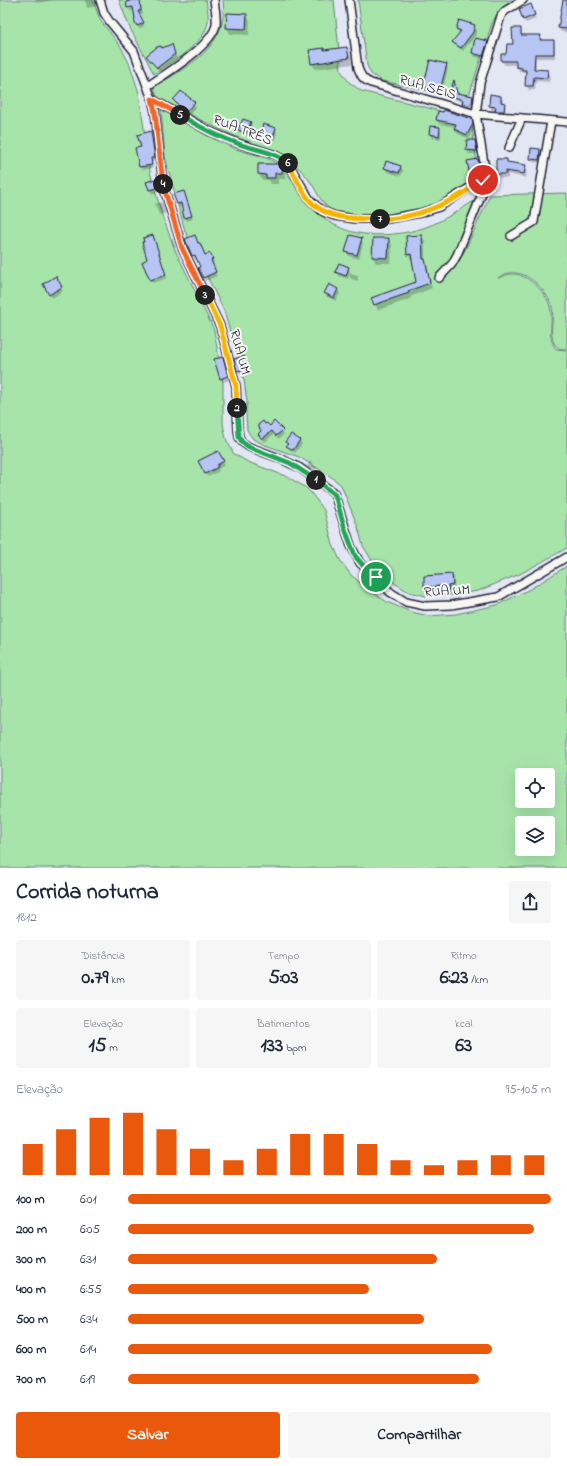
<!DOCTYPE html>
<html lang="pt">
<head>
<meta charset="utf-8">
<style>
  :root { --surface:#fff; --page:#f6f6f7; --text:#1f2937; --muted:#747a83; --accent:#ea580c }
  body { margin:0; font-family:"Indie Flower",sans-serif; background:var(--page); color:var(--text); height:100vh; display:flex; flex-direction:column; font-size:15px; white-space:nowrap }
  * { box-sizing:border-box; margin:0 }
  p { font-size:13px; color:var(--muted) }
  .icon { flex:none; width:22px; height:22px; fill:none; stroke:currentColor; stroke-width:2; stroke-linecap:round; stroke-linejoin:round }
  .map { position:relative; height:868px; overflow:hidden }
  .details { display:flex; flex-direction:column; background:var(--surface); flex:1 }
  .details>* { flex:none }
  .tools { position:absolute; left:515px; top:768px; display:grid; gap:8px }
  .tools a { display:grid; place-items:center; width:40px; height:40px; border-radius:4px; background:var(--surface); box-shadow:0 4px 16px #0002; font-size:20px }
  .pin { position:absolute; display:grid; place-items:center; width:34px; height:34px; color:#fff; margin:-17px; border:2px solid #fff; border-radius:50%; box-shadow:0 1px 4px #0007 }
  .km { position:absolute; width:20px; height:20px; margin:-10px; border-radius:50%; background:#222; color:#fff; font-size:11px; line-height:20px; text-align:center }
  .round { display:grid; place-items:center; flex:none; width:42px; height:42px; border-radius:4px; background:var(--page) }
  .headline { display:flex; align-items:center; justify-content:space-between; height:68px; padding:0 16px }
  h1 { font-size:22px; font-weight:700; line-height:30px }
  .figures { display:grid; grid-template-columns:repeat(3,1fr); gap:6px; height:68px; padding:4px 16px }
  .figures div { display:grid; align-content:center; border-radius:4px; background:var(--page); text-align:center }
  .figures b { font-size:20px; font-weight:700 }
  .figures small { font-size:11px; font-weight:400 }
  .figures p { font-size:11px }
  .chart { height:112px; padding:8px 16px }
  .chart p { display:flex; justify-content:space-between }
  .chart svg { width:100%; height:72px; margin-top:4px; stroke:var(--accent); stroke-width:6 }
  .button { display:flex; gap:8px; margin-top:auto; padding:8px 16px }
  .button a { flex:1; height:46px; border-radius:4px; background:var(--accent); color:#fff; font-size:16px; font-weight:700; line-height:46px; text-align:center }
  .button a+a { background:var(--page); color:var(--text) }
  ul { padding:0 16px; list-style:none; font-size:13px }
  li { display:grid; grid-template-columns:64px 48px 1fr; align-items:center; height:30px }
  li i { height:10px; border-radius:5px; background:var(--accent) }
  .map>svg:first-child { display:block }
  .green { fill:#a7e4aa; stroke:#648372; fill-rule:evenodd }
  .shadow { fill:#0003 }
  .building { fill:#b7c5f5; stroke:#22223b }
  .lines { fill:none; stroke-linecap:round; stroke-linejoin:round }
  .street-casing { stroke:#22223b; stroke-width:10 }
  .street { stroke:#f6f6f2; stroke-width:7 }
  .split-1-casing { stroke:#fff; stroke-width:8 }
  .split-2-casing { stroke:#fff; stroke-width:8 }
  .split-3-casing { stroke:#fff; stroke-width:8 }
  .split-4-casing { stroke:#fff; stroke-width:8 }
  .split-5-casing { stroke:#fff; stroke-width:8 }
  .split-6-casing { stroke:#fff; stroke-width:8 }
  .split-7-casing { stroke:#fff; stroke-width:8 }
  .split-8-casing { stroke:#fff; stroke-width:8 }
  .split-1 { stroke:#22a559; stroke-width:5 }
  .split-2 { stroke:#22a559; stroke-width:5 }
  .split-3 { stroke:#f5b400; stroke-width:5 }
  .split-4 { stroke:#f0652b; stroke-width:5 }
  .split-5 { stroke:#f0652b; stroke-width:5 }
  .split-6 { stroke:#22a559; stroke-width:5 }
  .split-7 { stroke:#f5b400; stroke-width:5 }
  .split-8 { stroke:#f5b400; stroke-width:5 }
  .labels { text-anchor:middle; stroke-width:4; stroke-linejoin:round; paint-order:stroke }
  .street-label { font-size:14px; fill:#22223b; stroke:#f6f6f2 }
</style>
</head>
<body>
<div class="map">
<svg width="567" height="868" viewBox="0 0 567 868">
  <rect width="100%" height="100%" fill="#e3e7f3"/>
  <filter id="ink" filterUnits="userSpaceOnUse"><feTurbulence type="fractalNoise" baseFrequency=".025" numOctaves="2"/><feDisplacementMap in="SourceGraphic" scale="8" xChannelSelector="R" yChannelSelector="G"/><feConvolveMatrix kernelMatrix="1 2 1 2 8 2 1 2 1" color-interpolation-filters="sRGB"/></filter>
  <g filter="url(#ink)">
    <!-- green -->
    <path class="green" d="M 0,0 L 93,0 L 100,20 L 121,47 L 130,65 L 139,93 L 150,172 L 162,215 L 176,252 L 214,330 L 223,383 L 223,424 L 226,439 L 234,454 L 248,462 L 288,477 L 308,489 L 324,510 L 333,545 L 340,560 L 351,575 L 365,587 L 387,602 L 411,612 L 430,616 L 456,614 L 497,605 L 530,589 L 567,566 L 567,868 L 0,868 ZM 522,775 L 548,775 L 548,801 L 522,801 ZM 522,823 L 548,823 L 548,849 L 522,849 Z
      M 119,0 L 206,0 C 207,7 209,15 208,22 C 205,44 171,62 154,74 L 129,26 Z
      M 223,0 L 334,0 L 341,71 L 349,82 L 361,91 L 429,108 L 471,120 L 479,179 C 465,187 450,199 435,205 C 413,214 344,223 326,206 C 320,200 317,192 313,186 C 305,173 294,162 281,154 C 270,147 256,145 244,140 C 214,128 186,112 157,97 L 154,87 C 188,66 229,47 223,0 Z
      M 358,0 L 514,0 C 502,6 496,13 491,26 L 468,99 L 382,81 L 371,74 L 367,65 Z
      M 161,109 C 185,123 210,139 236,149 C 250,154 263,155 276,163 C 291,172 296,192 308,204 C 317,212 325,221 337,226 C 360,239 401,236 426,227 C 443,221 459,210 474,201 L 456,252 L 440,280 L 458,263 L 467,246 L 490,195 L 567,193 L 567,349 C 561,349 557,349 554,343 C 549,332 554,318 552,307 C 548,293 530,273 515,273 C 508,272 503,275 498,278 C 502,277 507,274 512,274 C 527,273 547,293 550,307 C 554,322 546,336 556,349 L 567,350 L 567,548 L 520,574 L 478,591 L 451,595 L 426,596 L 409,592 L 391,581 L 373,562 L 363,546 L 358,527 L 341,485 L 330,476 L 299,457 L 265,445 L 253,439 L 247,430 L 246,414 L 247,402 L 244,380 L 224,311 L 185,231 L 165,157 Z"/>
    <!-- shadow -->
    <path class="shadow" d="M 35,0 L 53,0 L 37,3 Z
      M 85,0 L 97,0 L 97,6 L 87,8 Z
      M 131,0 L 140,1 L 143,14 L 139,14 L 144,26 L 139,29 L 135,20 L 136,20 L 134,10 L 130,11 L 129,9 L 138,7 L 132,2 Z
      M 563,0 L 567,0 L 567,32 L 561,32 L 559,28 Z
      M 532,9 L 536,19 L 526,23 L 523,19 Z
      M 247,15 L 250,21 L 249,35 L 230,34 L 227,28 Z
      M 474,26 L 477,30 L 475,36 L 463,51 L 455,45 L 453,42 L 459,34 L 457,29 Z
      M 521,29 L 523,36 L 540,36 L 543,41 L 553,41 L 555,45 L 555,58 L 536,58 L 536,70 L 547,71 L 550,75 L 549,82 L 536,81 L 535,90 L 529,90 L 526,85 L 527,74 L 525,72 L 519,71 L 517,65 L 505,65 L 502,61 L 514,46 Z
      M 487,42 L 489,46 L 485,59 L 475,57 L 473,53 Z
      M 347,48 L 350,54 L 352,64 L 315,69 L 312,63 L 323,49 L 325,51 Z
      M 162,49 L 173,49 L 177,58 L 159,71 L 147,56 Z
      M 446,65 L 448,68 L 442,93 L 426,91 L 424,87 Z
      M 454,83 L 458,94 L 473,97 L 475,101 L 474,107 L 466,107 L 464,103 L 452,98 L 450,95 Z
      M 491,95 L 501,97 L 503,100 L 503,104 L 504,104 L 506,108 L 505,115 L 498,114 L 496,110 L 492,110 L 490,106 Z
      M 174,100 L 194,103 L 196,107 L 189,115 L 176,104 Z
      M 437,120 L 471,120 L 474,128 L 469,139 L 457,133 L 455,129 L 456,127 L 439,124 Z
      M 250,123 L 252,126 L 248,136 L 241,133 L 239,130 Z
      M 439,128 L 441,132 L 441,139 L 432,138 L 430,134 Z
      M 275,129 L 277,132 L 275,140 L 263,137 L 261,133 Z
      M 151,132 L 153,135 L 156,161 L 152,162 L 153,168 L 142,170 L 140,166 L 142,148 Z
      M 475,141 L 477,145 L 478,154 L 469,154 L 467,150 Z
      M 540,150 L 542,154 L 541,163 L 533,162 L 531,159 Z
      M 478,160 L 480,164 L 481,178 L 473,179 L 471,176 Z
      M 506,160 L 508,163 L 525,166 L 527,169 L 526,178 L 508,174 L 508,178 L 499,178 L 497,174 Z
      M 259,165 L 282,166 L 285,172 L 285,179 L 278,179 L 278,184 L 271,184 L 269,180 L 262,180 L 259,174 Z
      M 401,167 L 403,170 L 401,176 L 387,172 L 385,168 Z
      M 155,180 L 159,191 L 152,194 L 147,183 Z
      M 184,192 L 193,219 L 187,221 L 182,206 L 179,207 L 178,204 L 175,194 Z
      M 162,202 L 167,213 L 159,215 L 155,204 Z
      M 168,224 L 176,247 L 174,247 L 171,239 L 173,238 Z
      M 422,236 L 425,241 L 425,262 L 432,288 L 410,297 L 411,299 L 378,310 L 372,298 L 417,283 L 413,259 L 411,259 L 408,254 Z
      M 153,237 L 167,278 L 153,283 L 150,280 L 148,260 Z
      M 195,237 L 205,256 L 212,257 L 214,263 L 212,264 L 217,276 L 205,281 L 198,259 L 195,260 L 186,240 Z
      M 361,239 L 363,243 L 359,259 L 349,256 L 346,252 Z
      M 388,239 L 392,245 L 391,263 L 376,263 L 373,257 Z
      M 349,268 L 350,273 L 358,275 L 358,281 L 351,279 L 349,275 L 348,279 L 339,276 L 337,272 Z
      M 55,278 L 63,291 L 52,298 L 44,285 Z
      M 338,290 L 340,293 L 336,301 L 327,297 L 325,293 Z
      M 222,358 L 230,380 L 223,382 L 221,378 Z
      M 243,358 L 248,372 L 240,374 L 238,371 Z
      M 269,427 L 282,431 L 284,434 L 279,439 L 274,434 L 265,442 L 261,438 Z
      M 292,435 L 300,441 L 302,444 L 295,453 L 290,449 L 286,442 Z
      M 217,452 L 225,465 L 218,469 L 219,471 L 208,477 L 199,462 Z
      M 310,461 L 317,468 L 313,473 L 307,466 Z
      M 452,575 L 454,578 L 454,589 L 450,589 L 450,594 L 445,594 L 442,589 L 428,591 L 425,587 Z"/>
    <!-- building -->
    <path class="building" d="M 130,0 L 140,0 L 141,11 L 138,11 L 144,23 L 137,26 L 134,20 L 135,19 L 133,7 L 127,8 L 126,2 L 130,1 Z
      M 563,0 L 567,0 L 567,29 L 558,28 Z
      M 531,4 L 535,15 L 523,20 L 519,9 Z
      M 227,13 L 247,14 L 246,29 L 226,28 Z
      M 459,20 L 475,25 L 473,32 L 461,48 L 452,42 L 461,31 L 456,29 Z
      M 512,28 L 521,28 L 521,35 L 541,35 L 540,40 L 554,40 L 554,54 L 535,54 L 534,69 L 548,70 L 547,78 L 534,77 L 533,86 L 525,86 L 526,70 L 522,70 L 522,68 L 516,67 L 516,61 L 501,61 L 501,54 L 506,54 L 507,44 L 513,44 Z
      M 475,38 L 488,41 L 483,56 L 472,53 Z
      M 172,44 L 175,54 L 157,68 L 146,56 L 157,47 L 161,46 L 162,48 Z
      M 347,47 L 349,58 L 311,64 L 309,50 L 324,48 L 324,50 Z
      M 430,60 L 447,64 L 440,90 L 423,87 Z
      M 454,80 L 457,93 L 473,96 L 472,103 L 469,105 L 462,104 L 463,100 L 449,95 Z
      M 181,91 L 195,102 L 186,112 L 173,100 Z
      M 490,94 L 501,96 L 501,102 L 505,103 L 504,111 L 495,111 L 496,107 L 489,106 Z
      M 444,110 L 472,119 L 473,124 L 467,135 L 454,129 L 456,124 L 436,120 L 438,111 L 443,112 Z
      M 243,119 L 251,122 L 246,133 L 238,130 Z
      M 263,124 L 276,128 L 273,137 L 260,133 Z
      M 430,126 L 440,127 L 439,136 L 429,134 Z
      M 151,131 L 155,158 L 151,158 L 152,165 L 139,167 L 135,148 L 141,147 L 137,135 Z
      M 467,140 L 475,140 L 477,151 L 466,150 Z
      M 531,148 L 540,149 L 539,160 L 530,159 Z
      M 478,159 L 480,174 L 470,176 L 467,161 Z
      M 496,159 L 507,159 L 507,162 L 526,165 L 524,174 L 506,171 L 506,174 L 496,174 Z
      M 386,161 L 401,166 L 399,173 L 384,168 Z
      M 258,164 L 281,164 L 283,165 L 282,173 L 275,173 L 275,178 L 266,178 L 266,175 L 258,174 Z
      M 155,179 L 158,188 L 149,190 L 146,182 Z
      M 184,191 L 192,216 L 184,218 L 181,203 L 177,204 L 173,194 Z
      M 153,235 L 166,275 L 150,280 L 142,262 L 147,259 L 142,242 L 144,242 L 143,238 Z
      M 195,235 L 198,243 L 200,243 L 205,255 L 210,253 L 213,259 L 211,260 L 216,272 L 203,278 L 198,268 L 200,267 L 195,255 L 192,256 L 185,239 Z
      M 350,235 L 362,238 L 357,255 L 345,252 Z
      M 422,235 L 423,259 L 425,259 L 430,283 L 408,291 L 409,293 L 374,305 L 371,298 L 416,282 L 411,254 L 407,255 L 406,236 Z
      M 373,238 L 389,238 L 388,258 L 372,257 Z
      M 339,263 L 349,267 L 346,276 L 335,272 Z
      M 56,276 L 62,287 L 49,295 L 43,284 Z
      M 329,284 L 338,289 L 334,298 L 324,293 Z
      M 244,356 L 247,368 L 237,371 L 234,359 Z
      M 223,357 L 228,376 L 220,379 L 214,359 Z
      M 263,421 L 265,424 L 267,423 L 270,426 L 274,421 L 283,430 L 276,436 L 272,431 L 262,439 L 258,434 L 261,431 L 258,425 Z
      M 291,434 L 300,440 L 293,450 L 286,446 L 288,444 L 285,442 Z
      M 218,451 L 224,461 L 217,465 L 218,467 L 205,474 L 198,461 Z
      M 452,574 L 453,585 L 448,586 L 449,590 L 441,591 L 441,586 L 424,587 L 424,576 Z"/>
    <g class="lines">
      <!-- street casing -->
      <g class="street-casing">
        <path id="street" d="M 100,0 L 104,13 L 110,22 L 134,51 L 152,99 L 155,112 L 163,185 L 182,247 L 220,326 L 236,386 L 238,430 L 239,437 L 242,442 L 249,447 L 279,458 L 300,468 L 334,493 L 351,546 L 360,563 L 376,577 L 390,592 L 406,602 L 425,606 L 451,605 L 498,597 L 567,557
          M 349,0 L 358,68 C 361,76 363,80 371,83 L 476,114 L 567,122
          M 148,86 C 166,73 211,47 216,25 C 217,17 215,8 214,0
          M 152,99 L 209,131 L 240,144 L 276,155 L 288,163 L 310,200 L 322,211 L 335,216 L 356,219 L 387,219 L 420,213 L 439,207 L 485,178
          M 509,148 L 522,118
          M 511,236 L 534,222 L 551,121
          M 439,278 L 452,264 L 457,255 L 482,194 L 485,183 L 485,169 L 476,114 L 480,83 L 501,16 L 505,11 L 523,0"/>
      </g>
      <!-- street -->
      <use href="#street" class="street"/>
    </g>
  </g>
  <g class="lines" filter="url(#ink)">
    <!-- split-1 casing -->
    <g class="split-1-casing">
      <path id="split-1" d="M 316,480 L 335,495 L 344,526 L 355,556 L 367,570 L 376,577"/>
    </g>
    <!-- split-2 casing -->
    <g class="split-2-casing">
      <path id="split-2" d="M 237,408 L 239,437 L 242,442 L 249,447 L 290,463 L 316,480"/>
    </g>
    <!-- split-3 casing -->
    <g class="split-3-casing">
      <path id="split-3" d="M 205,295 L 220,326 L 236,386 L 237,408"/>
    </g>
    <!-- split-4 casing -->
    <g class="split-4-casing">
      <path id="split-4" d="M 163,184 L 182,248 L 205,295"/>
    </g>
    <!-- split-5 casing -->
    <g class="split-5-casing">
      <path id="split-5" d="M 163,184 L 155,112 L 152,99 L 180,115"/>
    </g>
    <!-- split-6 casing -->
    <g class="split-6-casing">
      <path id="split-6" d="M 180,115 C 199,127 221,138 242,145 C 257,150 275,152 288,163"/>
    </g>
    <!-- split-7 casing -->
    <g class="split-7-casing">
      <path id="split-7" d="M 288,163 C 295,175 301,190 310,201 C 327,220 356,219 380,219"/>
    </g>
    <!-- split-8 casing -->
    <g class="split-8-casing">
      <path id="split-8" d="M 380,219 C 418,219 453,202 483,180"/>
    </g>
    <!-- split-1 -->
    <use href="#split-1" class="split-1"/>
    <!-- split-2 -->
    <use href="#split-2" class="split-2"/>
    <!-- split-3 -->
    <use href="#split-3" class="split-3"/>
    <!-- split-4 -->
    <use href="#split-4" class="split-4"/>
    <!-- split-5 -->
    <use href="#split-5" class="split-5"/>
    <!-- split-6 -->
    <use href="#split-6" class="split-6"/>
    <!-- split-7 -->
    <use href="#split-7" class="split-7"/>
    <!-- split-8 -->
    <use href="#split-8" class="split-8"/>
  </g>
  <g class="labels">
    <!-- street labels -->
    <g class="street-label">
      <text transform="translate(428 86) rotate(16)" y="5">RUA SEIS</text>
      <text transform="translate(243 129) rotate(21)" y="5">RUA TRÊS</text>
      <text transform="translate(241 352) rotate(75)" y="5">RUA UM</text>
      <text transform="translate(447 590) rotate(-3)" y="5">RUA UM</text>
    </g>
  </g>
</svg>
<div class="tools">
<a><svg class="icon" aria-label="locate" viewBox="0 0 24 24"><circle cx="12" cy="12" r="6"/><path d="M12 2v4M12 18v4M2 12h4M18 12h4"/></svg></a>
<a><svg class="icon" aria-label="layers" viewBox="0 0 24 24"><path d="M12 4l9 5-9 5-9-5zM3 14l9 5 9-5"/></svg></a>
</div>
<div class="pin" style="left:376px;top:577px;background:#1e9e55"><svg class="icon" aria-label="arrive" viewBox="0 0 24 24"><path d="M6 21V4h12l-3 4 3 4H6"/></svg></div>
<div class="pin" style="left:483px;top:180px;background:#d93025"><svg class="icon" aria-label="check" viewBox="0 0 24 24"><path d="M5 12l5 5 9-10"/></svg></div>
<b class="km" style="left:316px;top:480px">1</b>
<b class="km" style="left:237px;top:408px">2</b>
<b class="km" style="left:205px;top:295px">3</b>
<b class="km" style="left:163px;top:184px">4</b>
<b class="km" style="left:180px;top:115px">5</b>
<b class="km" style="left:288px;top:163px">6</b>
<b class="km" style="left:380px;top:219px">7</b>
</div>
<section class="details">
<div class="headline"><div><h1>Corrida noturna</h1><p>18:12</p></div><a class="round"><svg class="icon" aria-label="share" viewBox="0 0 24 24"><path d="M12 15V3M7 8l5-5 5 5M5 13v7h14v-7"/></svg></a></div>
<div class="figures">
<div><p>Distância</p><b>0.79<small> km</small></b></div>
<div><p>Tempo</p><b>5:03</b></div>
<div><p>Ritmo</p><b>6:23<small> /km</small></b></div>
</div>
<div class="figures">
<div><p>Elevação</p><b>15<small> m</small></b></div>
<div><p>Batimentos</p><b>133<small> bpm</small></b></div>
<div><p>kcal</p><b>63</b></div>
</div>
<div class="chart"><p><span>Elevação</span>95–105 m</p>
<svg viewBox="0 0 160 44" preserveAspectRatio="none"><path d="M5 44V25M15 44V16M25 44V9M35 44V6M45 44V16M55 44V28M65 44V35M75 44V28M85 44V19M95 44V19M105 44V25M115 44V35M125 44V38M135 44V35M145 44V32M155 44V32"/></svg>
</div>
<ul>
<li><b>100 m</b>6:01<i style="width:100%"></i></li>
<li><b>200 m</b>6:05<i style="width:96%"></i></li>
<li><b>300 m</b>6:31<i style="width:73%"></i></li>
<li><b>400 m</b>6:55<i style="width:57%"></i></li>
<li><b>500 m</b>6:34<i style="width:70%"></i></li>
<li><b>600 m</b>6:14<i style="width:86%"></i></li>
<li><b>700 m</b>6:19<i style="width:83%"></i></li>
</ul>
<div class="button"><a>Salvar</a><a>Compartilhar</a></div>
</section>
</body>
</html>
